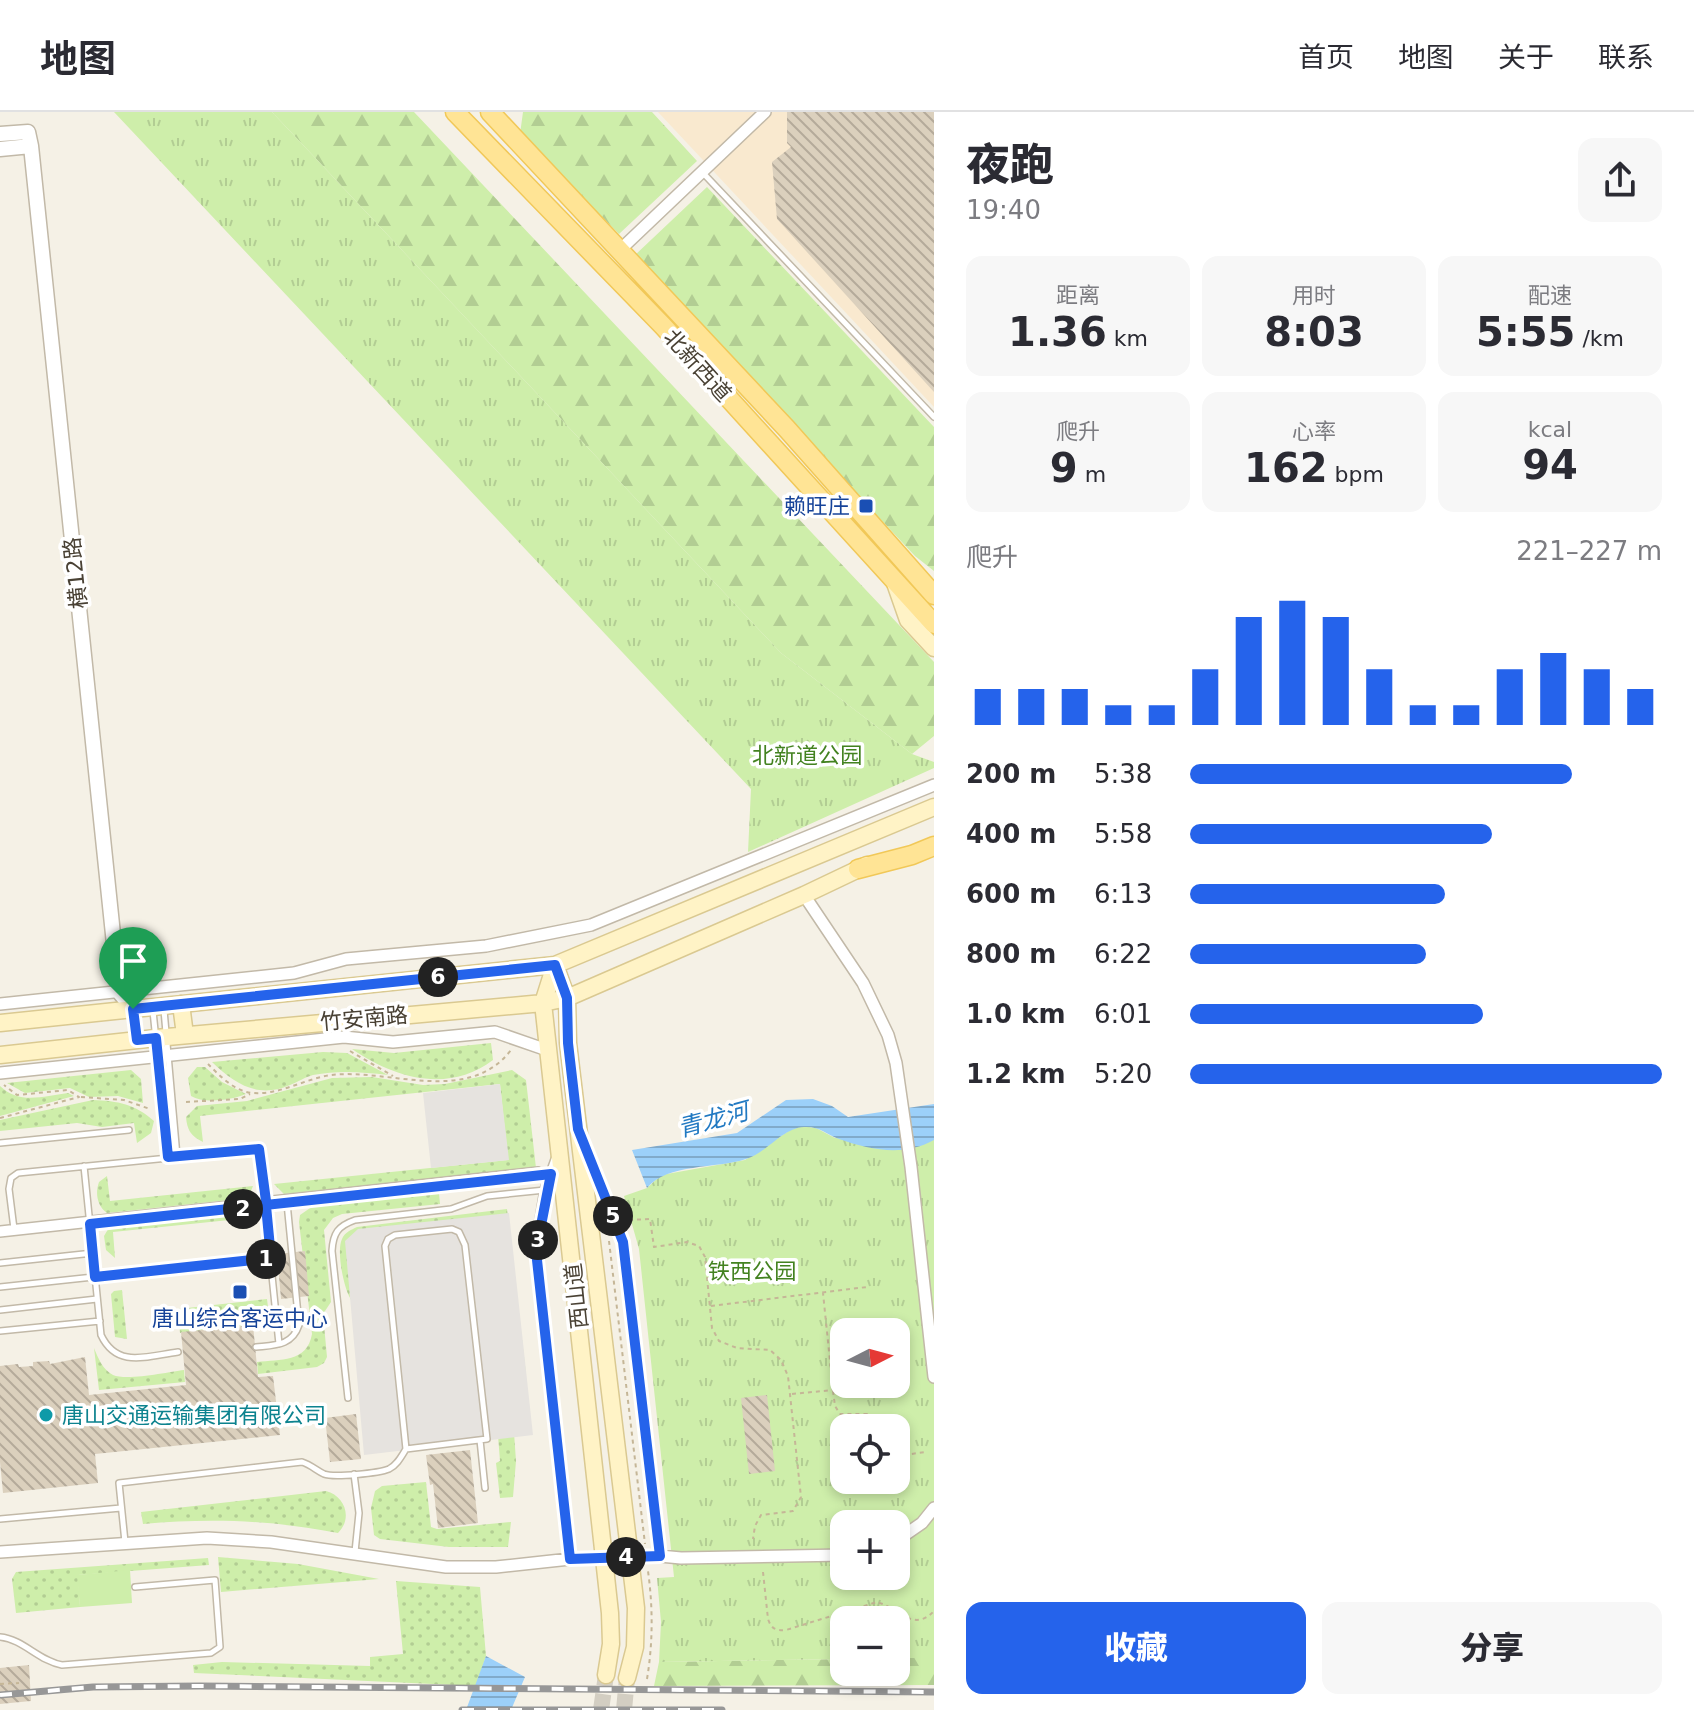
<!DOCTYPE html>
<html lang="zh">
<head>
<meta charset="utf-8">
<style>
  :root { --surface:#fff; --page:#f7f7f7; --text:#2b2b33; --muted:#7c7c81; --line:#e1e1e2; --accent:#2563eb }
  body { margin:0; font-family:"DejaVu Sans","Noto Sans SC",sans-serif; background:var(--page); color:var(--text); height:100vh; display:flex; flex-direction:column; font-size:30px; white-space:nowrap }
  * { box-sizing:border-box; margin:0 }
  p { font-size:26px; color:var(--muted) }
  .icon { flex:none; width:44px; height:44px; fill:none; stroke:currentColor; stroke-width:2; stroke-linecap:round; stroke-linejoin:round }
  .map { position:relative; flex:1; overflow:hidden }
  .side { display:flex; flex-direction:column; background:var(--surface); width:760px }
  .side>* { flex:none }
  .needle { width:52px; rotate:84deg }
  .fabs { position:absolute; left:830px; top:1206px; display:grid; gap:16px }
  .fabs a { display:grid; place-items:center; width:80px; height:80px; border-radius:16px; background:var(--surface); box-shadow:0 4px 12px #0003; font-size:40px }
  .pin { position:absolute; display:grid; place-items:center; width:68px; height:68px; color:#fff; margin:-82px -34px; border-radius:50% 50% 50% 0; rotate:-45deg; box-shadow:0 0 8px #0007 }
  .pin .icon { rotate:45deg }
  .km { position:absolute; width:40px; height:40px; margin:-20px; border-radius:50%; background:#222; color:#fff; font-size:22px; line-height:40px; text-align:center }
  .round { display:grid; place-items:center; flex:none; width:84px; height:84px; border-radius:16px; background:var(--page) }
  .head { display:flex; align-items:center; justify-content:space-between; height:136px; padding:0 32px }
  h1 { font-size:44px; font-weight:800; line-height:60px }
  .metrics { display:grid; grid-template-columns:repeat(3,1fr); gap:12px; height:136px; padding:8px 32px }
  .metrics div { display:grid; align-content:center; border-radius:16px; background:var(--page); text-align:center }
  .metrics b { font-size:40px; font-weight:800 }
  .metrics small { font-size:22px; font-weight:400 }
  .metrics p { font-size:22px }
  .chart { height:224px; padding:16px 32px }
  .chart p { display:flex; justify-content:space-between }
  .chart svg { width:100%; height:144px; margin-top:8px; stroke:var(--accent); stroke-width:6 }
  .primary-button { display:flex; gap:16px; margin-top:auto; padding:16px 32px }
  .primary-button a { flex:1; height:92px; border-radius:16px; background:var(--accent); color:#fff; font-size:32px; font-weight:800; line-height:92px; text-align:center }
  .primary-button a+a { background:var(--page); color:var(--text) }
  ul { padding:0 32px; list-style:none; font-size:26px }
  li { display:grid; grid-template-columns:128px 96px 1fr; align-items:center; height:60px }
  li i { height:20px; border-radius:10px; background:var(--accent) }
  header { display:flex; align-items:center; gap:48px; box-sizing:border-box; height:112px; padding:0 40px; background:var(--surface); border-bottom:2px solid var(--line) }
  header strong { font-size:38px }
  nav { display:flex; gap:44px; margin-inline-start:auto; font-size:28px }
  main { display:flex; flex:1; min-height:0 }
  .map>svg:first-child { display:block }
  .commercial { fill:#f9e9cf }
  .grass { fill:url(#grass-dots) }
  .forest { fill:url(#forest-firs) }
  .park { fill:url(#park-tufts); fill-rule:evenodd }
  .pitch { fill:#ceeeaa }
  .parking { fill:#e6e3df }
  .water { fill:url(#water-rules) }
  .building { fill:url(#building-back-hatch) }
  .lines { fill:none; stroke-linecap:round; stroke-linejoin:round }
  .secondary-tunnel { stroke:#d3cec2; stroke-width:16; stroke-dasharray:16 8; stroke-linecap:butt }
  .service-casing { stroke:#c2b9a8; stroke-width:8 }
  .minor-casing { stroke:#c2b9a8; stroke-width:14 }
  .tertiary-casing { stroke:#c2b9a8; stroke-width:17 }
  .secondary-casing { stroke:#dac991; stroke-width:19 }
  .primary-casing { stroke:#f1c858; stroke-width:21 }
  .path { stroke:#c5b697; stroke-width:2; stroke-dasharray:4 4; stroke-linecap:butt }
  .service { stroke:#fff; stroke-width:5 }
  .minor { stroke:#fff; stroke-width:11 }
  .tertiary { stroke:#fff; stroke-width:14 }
  .secondary { stroke:#fff3c6; stroke-width:16 }
  .primary { stroke:#ffe495; stroke-width:18 }
  .rail-casing { stroke:#979797; stroke-width:7 }
  .rail { stroke:#fff; stroke-width:4; stroke-dasharray:12; stroke-linecap:butt }
  .minor-bridge-casing { stroke:#c2b9a8; stroke-width:14; stroke-linecap:butt }
  .minor-bridge { stroke:#fff; stroke-width:11 }
  .route-casing { stroke:#fff; stroke-width:16 }
  .route { stroke:#2563eb; stroke-width:10 }
  .transit-dot { fill:#1a4fb4; stroke:#fff; stroke-width:3 }
  .culture-dot { fill:#0f9aa8; stroke:#fff; stroke-width:3 }
  .labels { text-anchor:middle; stroke-width:7; stroke-linejoin:round; paint-order:stroke }
  .street-label { font-size:22px; fill:#494134; stroke:#fff }
  .transit-label { font-size:22px; fill:#164399; stroke:#fff; text-anchor:end }
  .park-label { font-size:22px; fill:#438220; stroke:#fff }
  .culture-label { font-size:22px; fill:#0d838f; stroke:#fff; text-anchor:start }
  .water-label { font-size:24px; font-style:italic; fill:#2179c2; stroke:#fff }
</style>
</head>
<body>
<header>
<strong>地图</strong>
<nav><a>首页</a><a>地图</a><a>关于</a><a>联系</a></nav>
</header>
<main>
<div class="map">
<svg width="934" height="1598" viewBox="0 0 934 1598">
  <defs>
    <pattern id="grass-dots" width="8" height="8" patternUnits="userSpaceOnUse" patternTransform="scale(2)"><rect width="8" height="8" fill="#ceeeaa"/><path d="M2 2h.1M6 6h.1" fill="none" stroke="#b2cd93" stroke-width="1.8" stroke-linecap="round"/></pattern>
    <pattern id="forest-firs" width="22" height="20" patternUnits="userSpaceOnUse" patternTransform="scale(2)"><rect width="22" height="20" fill="#ceeeaa"/><path d="M5 1l3.5 6h-7zM16 11l3.5 6h-7z" fill="#b2cd93"/></pattern>
    <pattern id="park-tufts" width="24" height="20" patternUnits="userSpaceOnUse" patternTransform="scale(2)"><rect width="24" height="20" fill="#ceeeaa"/><path d="M3 7l-1-3M5 7V3M7 7l1-3M15 17l-1-3M17 17v-4M19 17l1-3" fill="none" stroke="#b2cd93"/></pattern>
    <pattern id="water-rules" width="6" height="5" patternUnits="userSpaceOnUse" patternTransform="scale(2)"><rect width="6" height="5" fill="#9cd0f9"/><path d="M0 2.5h6" fill="none" stroke="#81aaca"/></pattern>
    <pattern id="building-back-hatch" width="6" height="6" patternUnits="userSpaceOnUse" patternTransform="scale(2)"><rect width="6" height="6" fill="#dbd0bd"/><path d="M-1 5l2 2M0 0l6 6M5-1l2 2" fill="none" stroke="#b4aa9a"/></pattern>
  </defs>
  <rect width="100%" height="100%" fill="#f5f1e6"/>
  <!-- commercial -->
  <path class="commercial" d="M 658,0 L 934,0 L 934,295 Z"/>
  <!-- grass -->
  <path class="grass" d="M 491,931 L 493,948 C 448,982 394,966 352,937 L 394,941 Z
    M 323,940 L 347,941 L 388,963 C 362,960 339,958 313,963 C 305,965 298,970 290,973 C 258,987 235,972 212,950 Z
    M 197,955 L 205,955 L 222,970 L 246,982 C 232,988 204,992 191,984 L 188,966 Z
    M 131,958 L 141,967 L 143,991 L 118,984 L 89,985 L 70,976 L 25,981 L 7,971 Z
    M 512,958 L 526,968 L 536,1056 L 284,1082 L 274,1072 L 508,1048 L 500,972 L 200,1004 L 203,1030 C 191,1024 187,1018 186,1005 L 197,994 L 247,989 L 332,966 L 372,965 L 423,973 L 445,972 Z
    M 0,974 C 20,993 43,984 68,981 L 74,984 L 0,1004 Z
    M 93,988 C 118,989 135,992 154,1009 L 151,1021 L 137,1031 L 134,1011 L 102,1015 L 77,1011 L 0,1019 L 0,1008 Z
    M 107,1064 L 110,1089 L 253,1074 L 248,1086 L 107,1101 C 97,1094 95,1081 99,1070 Z
    M 439,1081 L 440,1092 L 342,1102 L 333,1106 L 324,1118 L 331,1190 L 323,1202 L 327,1245 L 324,1251 L 317,1255 L 258,1262 L 257,1250 C 280,1247 307,1251 312,1222 L 299,1110 L 300,1103 L 313,1094 Z
    M 507,1097 L 526,1262 L 510,1264 L 516,1349 L 513,1385 L 500,1386 L 496,1351 L 500,1349 L 493,1260 L 352,1189 C 344,1179 336,1139 342,1127 C 345,1120 351,1118 357,1115 Z
    M 250,1099 L 258,1105 L 113,1120 L 115,1146 L 106,1138 L 104,1124 L 110,1114 Z
    M 122,1178 L 127,1227 L 115,1225 L 111,1182 L 114,1179 Z
    M 267,1187 L 270,1211 L 180,1221 L 178,1197 Z
    M 94,1236 C 98,1246 103,1258 113,1263 C 127,1269 168,1260 184,1258 L 185,1270 L 99,1278 Z
    M 426,1370 L 431,1415 L 437,1417 L 511,1410 L 508,1435 L 449,1435 L 380,1427 L 374,1423 L 371,1396 L 375,1379 L 382,1374 Z
    M 326,1379 C 345,1384 353,1406 338,1421 C 270,1408 211,1406 143,1412 L 141,1400 Z
    M 218,1445 L 298,1452 L 379,1467 L 221,1480 Z
    M 208,1446 L 209,1453 L 78,1463 L 80,1495 L 16,1501 L 12,1467 L 16,1460 Z
    M 396,1469 L 480,1475 L 486,1544 L 476,1574 L 194,1561 L 193,1553 L 222,1550 L 370,1554 L 370,1545 L 403,1542 Z"/>
  <!-- forest -->
  <path class="forest" d="M 272,0 L 414,0 L 934,550 L 934,624 L 912,642 L 781,541 Z
    M 523,0 L 652,0 L 697,49 L 619,122 L 520,22 Z
    M 707,75 L 934,315 L 934,459 L 915,444 L 634,144 Z
    M 896,1546 L 934,1546 L 934,1573 L 654,1574 L 659,1550 L 844,1547 L 844,1560 L 896,1560 Z"/>
  <!-- park -->
  <path class="park" d="M 114,0 L 272,0 L 781,541 L 912,642 L 934,650 L 934,656 L 748,740 L 751,677 Z
    M 802,1014 L 816,1016 L 835,1026 L 934,1027 L 934,1546 L 896,1546 L 896,1508 L 844,1508 L 844,1547 L 659,1550 L 661,1510 L 657,1466 L 674,1465 L 639,1137 L 624,1084 L 647,1076 L 661,1063 L 745,1048 L 790,1018 ZM 844,1220 L 896,1220 L 896,1272 L 844,1272 ZM 844,1316 L 896,1316 L 896,1368 L 844,1368 ZM 844,1412 L 896,1412 L 896,1464 L 844,1464 Z"/>
  <!-- pitch -->
  <path class="pitch" d="M 130,1458 L 132,1491 L 80,1495 L 77,1463 Z"/>
  <!-- parking -->
  <path class="parking" d="M 500,972 L 509,1048 L 431,1056 L 423,981 Z
    M 509,1101 L 533,1323 L 364,1343 L 345,1129 L 358,1117 Z"/>
  <!-- water -->
  <path class="water" d="M 813,987 L 832,994 L 848,1005 L 934,992 L 934,1028 C 903,1045 871,1038 839,1027 C 826,1022 819,1014 804,1015 C 782,1016 767,1041 746,1047 C 717,1057 667,1051 647,1076 L 632,1038 L 737,1021 L 786,988 Z
    M 486,1544 L 525,1565 L 511,1598 L 466,1598 Z"/>
  <!-- building -->
  <path class="building" d="M 787,0 L 934,0 L 934,280 L 777,107 L 772,50 L 791,35 L 787,31 Z
    M 305,1139 L 309,1184 L 281,1187 L 277,1142 Z
    M 253,1213 L 258,1265 L 273,1264 L 280,1323 L 95,1342 L 98,1371 L 3,1381 L 0,1350 L 0,1254 L 18,1252 L 19,1255 L 33,1254 L 33,1250 L 49,1249 L 50,1252 L 85,1245 L 89,1283 L 186,1273 L 181,1220 Z
    M 767,1283 L 775,1359 L 749,1362 L 741,1286 Z
    M 356,1302 L 361,1347 L 330,1350 L 325,1306 Z
    M 470,1338 L 478,1411 L 438,1416 L 433,1372 L 430,1373 L 426,1343 Z
    M 29,1553 L 31,1589 L 0,1592 L 0,1556 Z"/>
  <g class="lines">
    <!-- secondary-tunnel -->
    <path class="secondary-tunnel" d="M 601,1598 L 606,1563
      M 624,1598 L 627,1566"/>
    <!-- service casing -->
    <g class="service-casing">
      <path id="service" d="M 703,61 L 934,305
        M 164,898 L 177,1044
        M 153,899 L 168,1045
        M 0,1031 L 129,1018
        M 84,1054 L 101,1223 C 117,1257 147,1244 178,1240
        M 0,1117 L 538,1058
        M 14,1117 L 9,1077 L 11,1066 L 18,1061 L 259,1037 L 279,1232
        M 452,1117 L 459,1120 L 465,1133 L 487,1327 L 406,1337 L 385,1134 L 388,1127 L 395,1123 Z
        M 0,1122 L 550,1062
        M 0,1151 L 93,1141
        M 0,1175 L 271,1146
        M 0,1198 L 97,1187
        M 0,1219 L 100,1209
        M 256,1235 C 275,1233 292,1234 299,1213 L 287,1091
        M 348,1286 L 332,1139 C 333,1121 338,1114 355,1108 L 451,1097 L 487,1084 L 545,1078
        M 480,1328 L 485,1376
        M 354,1362 L 359,1401 L 355,1440
        M 0,1407 L 121,1396
        M 125,1430 L 119,1371 L 302,1350 C 311,1353 316,1358 324,1362 C 334,1366 379,1361 389,1357 C 397,1353 401,1345 406,1337
        M 0,1525 C 23,1527 39,1549 62,1553 L 211,1541 L 220,1535 L 215,1468 L 135,1475"/>
    </g>
    <!-- minor casing -->
    <g class="minor-casing">
      <path id="minor" d="M 621,137 L 765,0
        M 804,783 L 863,871 L 888,923 L 896,951 L 911,1055 L 934,1265
        M 0,892 L 294,861 L 346,847 L 486,834 L 591,813 L 934,673
        M 0,961 L 344,925 L 393,930 L 495,920 L 547,938
        M 585,1034 L 623,1130 L 660,1444 L 681,1446 L 844,1443
        M 896,1429 L 922,1411 L 934,1396
        M 0,1440 L 207,1426 L 271,1430 L 446,1455 L 496,1455 L 570,1447 L 536,1139 L 546,1078 L 558,1045"/>
    </g>
    <!-- tertiary casing -->
    <g class="tertiary-casing">
      <path id="tertiary" d="M 0,22 L 28,20 L 31,34 L 119,880 L 133,897
        M 0,37 L 31,34"/>
    </g>
    <!-- secondary casing -->
    <g class="secondary-casing">
      <path id="secondary" d="M 895,471 L 908,508 L 934,536
        M 555,853 L 567,886 L 568,931 L 636,1496 L 635,1535 L 627,1566
        M 555,853 L 543,891 L 610,1501 L 611,1532 L 606,1563
        M 181,892 L 185,923
        M 0,911 L 555,853 L 934,695
        M 0,943 L 156,926 L 543,891 L 567,886 L 804,783 L 867,753"/>
    </g>
    <!-- primary casing -->
    <g class="primary-casing">
      <path id="primary" d="M 455,0 L 663,214 L 934,512
        M 490,0 L 787,317 L 934,483
        M 858,757 L 912,743 L 934,734"/>
    </g>
    <!-- path -->
    <path class="path" d="M 350,939 L 393,964
      M 208,952 C 220,964 235,980 253,981 C 280,983 304,967 331,963 C 389,956 468,994 511,938
      M 81,985 L 124,988 L 150,997
      M 186,990 L 240,987 L 250,982
      M 0,1006 L 79,985 L 68,978 L 17,983 L 4,973
      M 629,1108 L 650,1107 L 654,1135 L 687,1130 L 699,1134 L 705,1145 L 712,1216 L 719,1229 L 737,1236 L 770,1238 L 781,1248 L 788,1264 L 801,1385 L 793,1399 L 761,1403 L 755,1414 L 753,1427
      M 609,1129 L 645,1432
      M 711,1194 L 867,1175
      M 833,1279 L 835,1294 L 840,1302 L 867,1302 L 871,1316
      M 792,1282 L 833,1278 L 823,1181
      M 896,1344 L 926,1340
      M 763,1460 L 768,1507 C 771,1516 775,1519 786,1518 L 877,1490 C 899,1496 913,1521 934,1499
      M 647,1567 C 653,1531 653,1495 648,1459
      M 0,1572 L 19,1571"/>
    <!-- service -->
    <use href="#service" class="service"/>
    <!-- minor -->
    <use href="#minor" class="minor"/>
    <!-- tertiary -->
    <use href="#tertiary" class="tertiary"/>
    <!-- secondary -->
    <use href="#secondary" class="secondary"/>
    <!-- primary -->
    <use href="#primary" class="primary"/>
    <!-- rail casing -->
    <g class="rail-casing">
      <path id="rail" d="M 0,1583 L 93,1575 L 200,1574 L 934,1580
        M 462,1598 L 722,1598"/>
    </g>
    <!-- rail -->
    <use href="#rail" class="rail"/>
    <!-- minor-bridge casing -->
    <g class="minor-bridge-casing">
      <path id="minor-bridge" d="M 570,1447 L 660,1444"/>
    </g>
    <!-- minor-bridge -->
    <use href="#minor-bridge" class="minor-bridge"/>
  </g>
  <g class="lines">
    <!-- route casing -->
    <g class="route-casing">
      <path id="route" d="M 133,897 L 137,928 L 156,926 L 168,1045 L 259,1037 L 266,1089 L 266,1094 L 271,1146 L 95,1165 L 90,1112 L 551,1062 L 536,1139 L 570,1447 L 660,1444 L 623,1130 L 578,1017 L 568,931 L 567,886 L 555,853 L 133,897"/>
    </g>
    <!-- route -->
    <use href="#route" class="route"/>
  </g>
  <!-- markers -->
  <g class="transit-dot">
    <rect x="858" y="386" width="16" height="16" rx="4"/>
    <rect x="232" y="1172" width="16" height="16" rx="4"/>
  </g>
  <circle class="culture-dot" cx="46" cy="1303" r="8"/>
  <g class="labels">
    <!-- street labels -->
    <g class="street-label">
      <text transform="translate(698 253) rotate(48)" y="8">北新西道</text>
      <text transform="translate(75 461) rotate(-96)" y="8">横12路</text>
      <text transform="translate(364 906) rotate(-5)" y="8">竹安南路</text>
      <text transform="translate(576 1184) rotate(-96)" y="8">西山道</text>
    </g>
    <!-- transit labels -->
    <g class="transit-label">
      <text x="850" y="402">赖旺庄</text>
      <text x="240" y="1214" text-anchor="middle">唐山综合客运中心</text>
    </g>
    <!-- park labels -->
    <g class="park-label">
      <text x="807" y="651">北新道公园</text>
      <text x="752" y="1167">铁西公园</text>
    </g>
    <!-- culture labels -->
    <g class="culture-label">
      <text x="62" y="1311">唐山交通运输集团有限公司</text>
    </g>
    <!-- water labels -->
    <g class="water-label">
      <text transform="translate(713 1008) rotate(-15)" y="8">青龙河</text>
    </g>
  </g>
</svg>
<div class="fabs">
<a><svg class="needle" viewBox="-14 -14 28 28"><path d="M0-13l5 13h-10z" fill="#e53935"/><path d="M0 13l5-13h-10z" fill="#7c7c81"/></svg></a>
<a><svg class="icon" aria-label="locate" viewBox="0 0 24 24"><circle cx="12" cy="12" r="6"/><path d="M12 2v4M12 18v4M2 12h4M18 12h4"/></svg></a>
<a>+</a>
<a>−</a>
</div>
<div class="pin" style="left:133px;top:897px;background:#1e9e55"><svg class="icon" aria-label="arrive" viewBox="0 0 24 24"><path d="M6 21V4h12l-3 4 3 4H6"/></svg></div>
<b class="km" style="left:266px;top:1147px">1</b>
<b class="km" style="left:243px;top:1097px">2</b>
<b class="km" style="left:538px;top:1128px">3</b>
<b class="km" style="left:626px;top:1445px">4</b>
<b class="km" style="left:613px;top:1104px">5</b>
<b class="km" style="left:438px;top:865px">6</b>
</div>
<section class="side">
<div class="head"><div><h1>夜跑</h1><p>19:40</p></div><a class="round"><svg class="icon" aria-label="share" viewBox="0 0 24 24"><path d="M12 15V3M7 8l5-5 5 5M5 13v7h14v-7"/></svg></a></div>
<div class="metrics">
<div><p>距离</p><b>1.36<small> km</small></b></div>
<div><p>用时</p><b>8:03</b></div>
<div><p>配速</p><b>5:55<small> /km</small></b></div>
</div>
<div class="metrics">
<div><p>爬升</p><b>9<small> m</small></b></div>
<div><p>心率</p><b>162<small> bpm</small></b></div>
<div><p>kcal</p><b>94</b></div>
</div>
<div class="chart"><p><span>爬升</span>221–227 m</p>
<svg viewBox="0 0 160 44" preserveAspectRatio="none"><path d="M5 44V33M15 44V33M25 44V33M35 44V38M45 44V38M55 44V27M65 44V11M75 44V6M85 44V11M95 44V27M105 44V38M115 44V38M125 44V27M135 44V22M145 44V27M155 44V33"/></svg>
</div>
<ul>
<li><b>200 m</b>5:38<i style="width:81%"></i></li>
<li><b>400 m</b>5:58<i style="width:64%"></i></li>
<li><b>600 m</b>6:13<i style="width:54%"></i></li>
<li><b>800 m</b>6:22<i style="width:50%"></i></li>
<li><b>1.0 km</b>6:01<i style="width:62%"></i></li>
<li><b>1.2 km</b>5:20<i style="width:100%"></i></li>
</ul>
<div class="primary-button"><a>收藏</a><a>分享</a></div>
</section>
</main>
</body>
</html>
